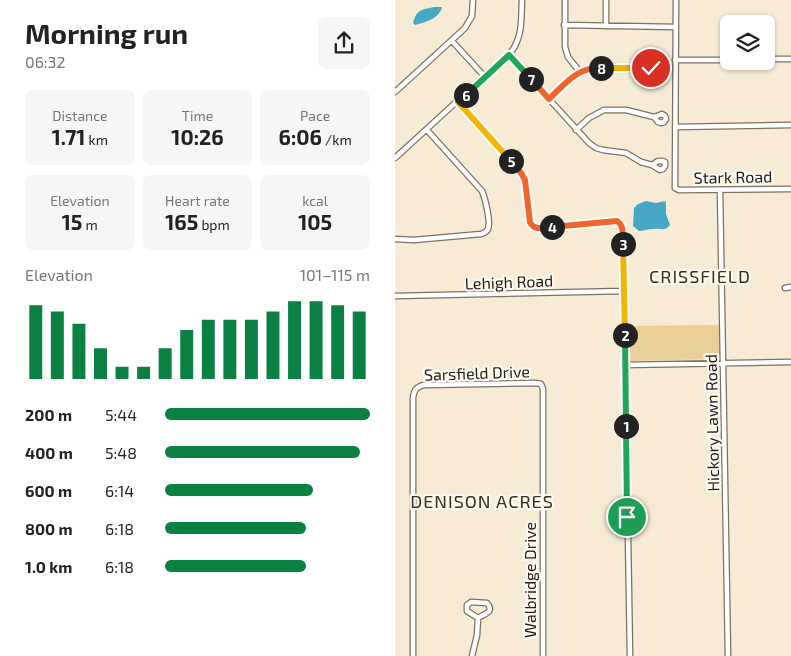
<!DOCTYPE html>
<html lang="en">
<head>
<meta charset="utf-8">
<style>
  :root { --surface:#fff; --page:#f6f6f6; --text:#222; --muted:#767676; --accent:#0b8043 }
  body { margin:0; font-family:"Exo 2",sans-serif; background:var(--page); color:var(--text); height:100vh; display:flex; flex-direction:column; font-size:19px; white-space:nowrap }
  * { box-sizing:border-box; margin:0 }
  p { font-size:16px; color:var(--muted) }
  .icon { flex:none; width:28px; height:28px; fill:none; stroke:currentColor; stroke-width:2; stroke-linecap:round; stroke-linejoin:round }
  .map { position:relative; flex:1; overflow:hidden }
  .sheet { display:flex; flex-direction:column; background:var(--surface); width:395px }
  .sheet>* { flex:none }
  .buttons { position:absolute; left:325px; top:15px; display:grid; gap:10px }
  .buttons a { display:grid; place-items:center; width:55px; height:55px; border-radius:8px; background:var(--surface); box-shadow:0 1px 4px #0004; font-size:25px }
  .pin { position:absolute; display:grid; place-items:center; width:42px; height:42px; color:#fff; margin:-21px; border:2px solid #fff; border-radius:50%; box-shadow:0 1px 5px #0007 }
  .km { position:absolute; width:25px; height:25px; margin:-12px; border-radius:50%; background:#222; color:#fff; font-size:14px; line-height:25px; text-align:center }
  .round { display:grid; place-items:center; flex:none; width:52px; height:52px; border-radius:8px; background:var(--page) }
  .overview { display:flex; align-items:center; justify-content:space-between; height:85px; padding:0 25px }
  h1 { font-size:28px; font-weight:700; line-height:38px }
  .metrics { display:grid; grid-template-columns:repeat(3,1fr); gap:8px; height:85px; padding:5px 25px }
  .metrics div { display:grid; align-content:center; border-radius:8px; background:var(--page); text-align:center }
  .metrics b { font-size:21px; font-weight:700 }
  .metrics small { font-size:14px; font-weight:400 }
  .metrics p { font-size:14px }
  .chart { height:140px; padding:10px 25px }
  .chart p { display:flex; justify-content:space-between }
  .chart svg { width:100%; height:90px; margin-top:5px; stroke:var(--accent); stroke-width:6 }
  ul { padding:0 25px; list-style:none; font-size:16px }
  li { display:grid; grid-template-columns:80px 60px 1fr; align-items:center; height:38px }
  li i { height:12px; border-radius:6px; background:var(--accent) }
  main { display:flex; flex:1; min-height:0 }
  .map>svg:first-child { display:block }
  .green { fill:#ebcf99 }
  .water { fill:#46a8c4 }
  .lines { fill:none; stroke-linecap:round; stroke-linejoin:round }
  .minor-casing { stroke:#7c725e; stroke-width:7 }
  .minor { stroke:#fff; stroke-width:4.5 }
  .split-1-casing { stroke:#fff; stroke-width:10 }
  .split-2-casing { stroke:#fff; stroke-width:10 }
  .split-3-casing { stroke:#fff; stroke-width:10 }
  .split-4-casing { stroke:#fff; stroke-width:10 }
  .split-5-casing { stroke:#fff; stroke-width:10 }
  .split-6-casing { stroke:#fff; stroke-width:10 }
  .split-7-casing { stroke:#fff; stroke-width:10 }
  .split-8-casing { stroke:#fff; stroke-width:10 }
  .split-9-casing { stroke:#fff; stroke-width:10 }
  .split-1 { stroke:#22a559; stroke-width:6 }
  .split-2 { stroke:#22a559; stroke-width:6 }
  .split-3 { stroke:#f5b400; stroke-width:6 }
  .split-4 { stroke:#f0652b; stroke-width:6 }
  .split-5 { stroke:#f0652b; stroke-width:6 }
  .split-6 { stroke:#f5b400; stroke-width:6 }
  .split-7 { stroke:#22a559; stroke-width:6 }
  .split-8 { stroke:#f0652b; stroke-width:6 }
  .split-9 { stroke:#f5b400; stroke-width:6 }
  .labels { text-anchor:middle; stroke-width:4.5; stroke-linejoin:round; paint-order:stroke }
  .street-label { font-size:16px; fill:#211c14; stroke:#fef9f0 }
  .neighbourhood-label { font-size:18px; letter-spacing:1px; fill:#392f1d; stroke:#fef9f0 }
</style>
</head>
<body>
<main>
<section class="sheet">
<div class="overview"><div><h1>Morning run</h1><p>06:32</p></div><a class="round"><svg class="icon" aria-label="share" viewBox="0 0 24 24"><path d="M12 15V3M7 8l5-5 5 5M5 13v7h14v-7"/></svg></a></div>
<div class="metrics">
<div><p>Distance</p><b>1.71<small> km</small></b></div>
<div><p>Time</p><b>10:26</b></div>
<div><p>Pace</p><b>6:06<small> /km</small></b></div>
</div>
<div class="metrics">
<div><p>Elevation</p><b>15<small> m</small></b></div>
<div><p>Heart rate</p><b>165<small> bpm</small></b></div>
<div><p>kcal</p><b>105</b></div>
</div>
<div class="chart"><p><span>Elevation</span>101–115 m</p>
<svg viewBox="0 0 160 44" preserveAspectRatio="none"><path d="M5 44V8M15 44V11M25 44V17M35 44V29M45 44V38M55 44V38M65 44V29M75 44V20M85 44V15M95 44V15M105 44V15M115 44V11M125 44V6M135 44V6M145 44V8M155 44V11"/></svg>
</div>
<ul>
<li><b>200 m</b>5:44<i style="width:100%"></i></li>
<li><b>400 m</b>5:48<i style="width:95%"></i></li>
<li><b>600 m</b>6:14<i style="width:72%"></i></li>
<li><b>800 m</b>6:18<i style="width:69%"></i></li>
<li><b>1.0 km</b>6:18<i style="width:69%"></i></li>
</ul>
</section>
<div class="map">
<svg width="396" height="656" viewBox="0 0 396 656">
  <rect width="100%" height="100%" fill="#f7ebd5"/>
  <!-- green -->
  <path class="green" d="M 324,325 L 325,359 L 234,361 L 233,326 Z"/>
  <!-- water -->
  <path class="water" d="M 39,7 L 46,7 L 47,8 C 43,19 31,22 20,25 L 18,23 C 22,9 26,10 39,7 Z
    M 251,201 L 261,203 L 270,201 L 271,203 L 271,214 L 275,225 C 269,232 266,228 258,229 C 253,229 248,231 244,231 L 238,226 L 239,208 L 243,204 Z"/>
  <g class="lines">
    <!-- minor casing -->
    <g class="minor-casing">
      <path id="minor" d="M 170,0 L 170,47 L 173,57 L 185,72
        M 281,0 L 280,188 L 284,190 L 396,189
        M 169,25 L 281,27
        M 211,26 L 211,0
        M 57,41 L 90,77
        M 114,55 L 194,143 L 201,148 L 208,150 L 231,153 L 246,162 L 257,165 L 265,170 L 268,169 L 270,166 L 270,162 L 267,161 L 263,161 L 257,165
        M 371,59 L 396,59
        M 280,60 L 334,60
        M 0,92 L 70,28 L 77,16 L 78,0
        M 154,99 C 164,90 174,78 186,71 C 200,64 239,68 255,68 L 260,69 L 263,74 L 266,76 C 270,75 272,73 271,69 L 267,66 L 260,69
        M 63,102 L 128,175 L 132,186 L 135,222 L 138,227 L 144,229 L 219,221 L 222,221 L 227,225 L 229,291 L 235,656
        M 280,127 L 396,125
        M 181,130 L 194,118 L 209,110 L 231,110 L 259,117 L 267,114 L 270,116 L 271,119 L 269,122 L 266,123 L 263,122 L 259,117
        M 0,158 L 117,51 C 128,35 126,18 127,0
        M 325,190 L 333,656
        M 0,239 L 19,240 L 86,234 C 89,233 91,233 93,229 C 96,222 90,198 87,191 L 32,130
        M 390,288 L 396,287
        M 0,296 L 229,291
        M 230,365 L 396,362
        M 76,602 L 92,603 C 100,612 89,614 83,618 L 72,611 L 72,605 Z
        M 18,656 L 18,398 C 19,390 21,387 29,385 L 141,383 L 146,384 L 148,389 L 148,656
        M 77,656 L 82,635 L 83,618"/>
    </g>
    <!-- minor -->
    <use href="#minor" class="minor"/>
  </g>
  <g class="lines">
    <!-- split-1 casing -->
    <g class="split-1-casing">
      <path id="split-1" d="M 231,426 L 232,517"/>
    </g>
    <!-- split-2 casing -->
    <g class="split-2-casing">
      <path id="split-2" d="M 230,335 L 231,426"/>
    </g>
    <!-- split-3 casing -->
    <g class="split-3-casing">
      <path id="split-3" d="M 228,244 L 230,335"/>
    </g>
    <!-- split-4 casing -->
    <g class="split-4-casing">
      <path id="split-4" d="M 157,227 L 222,221 C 230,226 227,236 228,244"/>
    </g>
    <!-- split-5 casing -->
    <g class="split-5-casing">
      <path id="split-5" d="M 116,161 L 126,173 L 130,180 L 135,222 C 139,231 149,228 157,227"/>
    </g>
    <!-- split-6 casing -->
    <g class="split-6-casing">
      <path id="split-6" d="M 71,95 L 63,102 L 116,161"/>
    </g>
    <!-- split-7 casing -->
    <g class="split-7-casing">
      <path id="split-7" d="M 71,95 L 114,55 L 136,79"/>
    </g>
    <!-- split-8 casing -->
    <g class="split-8-casing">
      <path id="split-8" d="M 136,79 L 154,99 C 170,84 182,67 206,68"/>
    </g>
    <!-- split-9 casing -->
    <g class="split-9-casing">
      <path id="split-9" d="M 206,68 L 256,68"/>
    </g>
    <!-- split-1 -->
    <use href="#split-1" class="split-1"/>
    <!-- split-2 -->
    <use href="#split-2" class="split-2"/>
    <!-- split-3 -->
    <use href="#split-3" class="split-3"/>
    <!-- split-4 -->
    <use href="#split-4" class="split-4"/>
    <!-- split-5 -->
    <use href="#split-5" class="split-5"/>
    <!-- split-6 -->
    <use href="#split-6" class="split-6"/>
    <!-- split-7 -->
    <use href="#split-7" class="split-7"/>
    <!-- split-8 -->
    <use href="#split-8" class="split-8"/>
    <!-- split-9 -->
    <use href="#split-9" class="split-9"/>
  </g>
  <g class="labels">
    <!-- street labels -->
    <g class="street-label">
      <text transform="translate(338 177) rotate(-1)" y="6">Stark Road</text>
      <text transform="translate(114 282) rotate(-2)" y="6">Lehigh Road</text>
      <text transform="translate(82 373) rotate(-2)" y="6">Sarsfield Drive</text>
      <text transform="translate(317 423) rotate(-91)" y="6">Hickory Lawn Road</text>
      <text transform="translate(135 580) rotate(-90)" y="6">Walbridge Drive</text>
    </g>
    <!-- neighbourhood labels -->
    <g class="neighbourhood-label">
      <text x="305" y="283">CRISSFIELD</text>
      <text x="87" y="508">DENISON ACRES</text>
    </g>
  </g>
</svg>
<div class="buttons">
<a><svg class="icon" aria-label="layers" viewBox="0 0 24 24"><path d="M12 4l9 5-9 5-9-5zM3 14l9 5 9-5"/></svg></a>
</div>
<div class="pin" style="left:232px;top:517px;background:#1e9e55"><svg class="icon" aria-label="arrive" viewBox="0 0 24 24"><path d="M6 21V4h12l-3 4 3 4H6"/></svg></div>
<div class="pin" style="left:256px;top:68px;background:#d93025"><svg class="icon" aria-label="check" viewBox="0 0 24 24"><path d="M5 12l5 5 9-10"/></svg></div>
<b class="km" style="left:231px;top:426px">1</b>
<b class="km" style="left:230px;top:335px">2</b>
<b class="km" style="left:228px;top:244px">3</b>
<b class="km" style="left:157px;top:227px">4</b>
<b class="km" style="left:116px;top:161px">5</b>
<b class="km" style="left:71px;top:95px">6</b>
<b class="km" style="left:136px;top:79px">7</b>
<b class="km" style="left:206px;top:68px">8</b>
</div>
</main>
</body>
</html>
